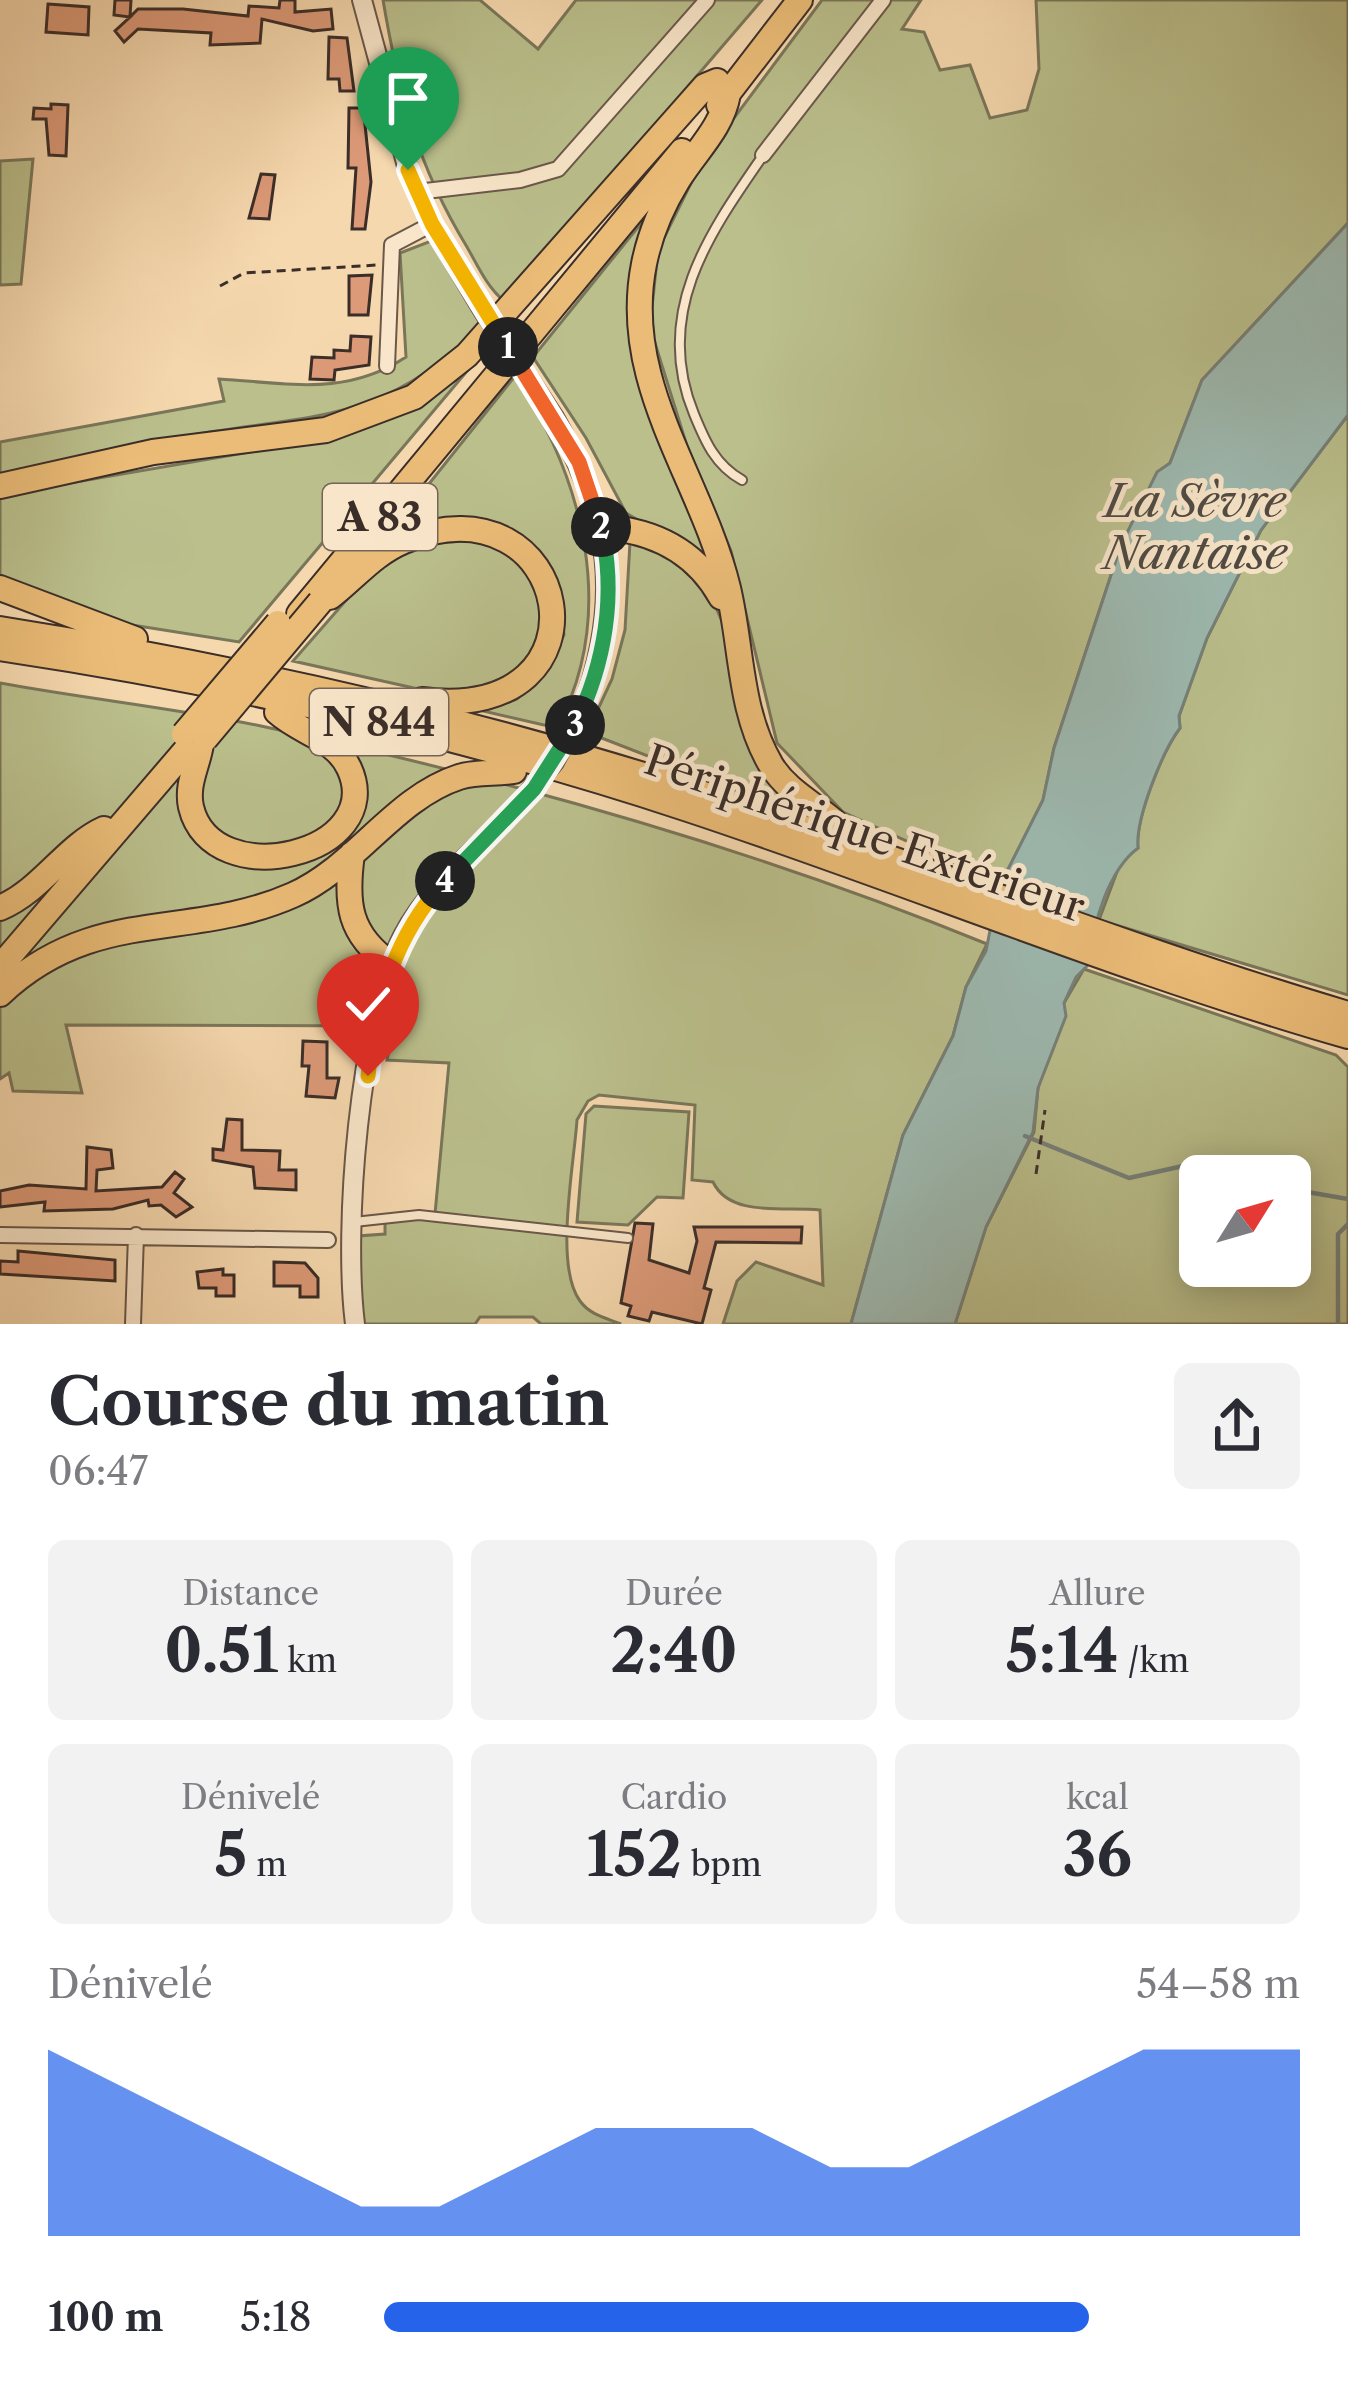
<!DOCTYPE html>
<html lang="fr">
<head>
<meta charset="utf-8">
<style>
  :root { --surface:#fff; --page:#f2f2f3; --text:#2b2b33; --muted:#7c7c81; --accent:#2563eb }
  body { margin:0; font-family:"Libre Caslon Text",serif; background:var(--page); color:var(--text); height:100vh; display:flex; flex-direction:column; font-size:45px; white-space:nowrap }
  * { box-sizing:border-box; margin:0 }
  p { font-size:39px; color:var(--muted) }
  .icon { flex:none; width:66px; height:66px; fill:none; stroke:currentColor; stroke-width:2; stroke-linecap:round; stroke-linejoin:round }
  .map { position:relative; height:1324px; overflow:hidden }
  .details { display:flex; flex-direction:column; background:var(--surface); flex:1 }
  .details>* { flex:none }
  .needle { width:78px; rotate:53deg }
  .fabs { position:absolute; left:1179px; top:1155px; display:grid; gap:24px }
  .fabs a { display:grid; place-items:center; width:132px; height:132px; border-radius:18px; background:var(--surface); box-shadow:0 6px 30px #0003; font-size:60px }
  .pin { position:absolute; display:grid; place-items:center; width:102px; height:102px; color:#fff; margin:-123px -51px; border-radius:50% 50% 50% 0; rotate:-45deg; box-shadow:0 0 12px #0007 }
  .pin .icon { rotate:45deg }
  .km { position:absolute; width:60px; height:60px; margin:-30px; border-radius:50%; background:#222; color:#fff; font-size:33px; line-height:60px; text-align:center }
  .round { display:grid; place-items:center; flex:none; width:126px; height:126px; border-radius:18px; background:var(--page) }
  .head { display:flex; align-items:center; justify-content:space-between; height:204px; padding:0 48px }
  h1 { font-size:66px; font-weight:700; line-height:90px }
  .figures { display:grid; grid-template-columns:repeat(3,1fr); gap:18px; height:204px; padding:12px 48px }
  .figures div { display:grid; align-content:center; border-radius:18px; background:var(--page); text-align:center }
  .figures b { font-size:60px; font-weight:700 }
  .figures small { font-size:33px; font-weight:400 }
  .figures p { font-size:33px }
  .chart { height:336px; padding:24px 48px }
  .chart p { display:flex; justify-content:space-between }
  .chart svg { width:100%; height:216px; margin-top:12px; fill:var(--accent); opacity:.7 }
  ul { padding:0 48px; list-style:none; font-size:39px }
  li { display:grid; grid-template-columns:192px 144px 1fr; align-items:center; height:90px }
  li i { height:30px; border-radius:15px; background:var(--accent) }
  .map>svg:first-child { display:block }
  .green { fill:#babf8c; stroke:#7a765a; stroke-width:3; fill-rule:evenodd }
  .water { fill:#9db9b0; stroke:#76817a; stroke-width:3 }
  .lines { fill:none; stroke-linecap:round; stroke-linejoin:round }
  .stream { stroke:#76817a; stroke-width:4.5 }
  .building { fill:#dc9a78; stroke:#3b2e29; stroke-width:3 }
  .service-casing { stroke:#6a584a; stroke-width:12 }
  .minor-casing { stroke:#6a584a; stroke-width:18 }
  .tertiary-casing { stroke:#6a584a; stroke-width:22 }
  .trunk-casing { stroke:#3b2e29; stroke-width:28 }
  .path { stroke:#3b2e29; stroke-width:3; stroke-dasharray:9 6; stroke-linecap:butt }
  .service { stroke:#f9e6ca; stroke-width:8 }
  .minor { stroke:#f9e6ca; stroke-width:14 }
  .tertiary { stroke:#f9e6ca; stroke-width:18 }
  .trunk { stroke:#ebbc77; stroke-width:24 }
  .tertiary-bridge-casing { stroke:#6a584a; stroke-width:22; stroke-linecap:butt }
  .trunk-bridge-casing { stroke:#3b2e29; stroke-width:28; stroke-linecap:butt }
  .tertiary-bridge { stroke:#f9e6ca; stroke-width:18 }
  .trunk-bridge { stroke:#ebbc77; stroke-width:24 }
  .split-1-casing { stroke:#fff; stroke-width:24 }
  .split-2-casing { stroke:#fff; stroke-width:24 }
  .split-3-casing { stroke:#fff; stroke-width:24 }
  .split-4-casing { stroke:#fff; stroke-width:24 }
  .split-5-casing { stroke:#fff; stroke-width:24 }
  .split-1 { stroke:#f5b400; stroke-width:15 }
  .split-2 { stroke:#f0652b; stroke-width:15 }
  .split-3 { stroke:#22a559; stroke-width:15 }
  .split-4 { stroke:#22a559; stroke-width:15 }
  .split-5 { stroke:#f5b400; stroke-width:15 }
  .labels { text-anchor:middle; stroke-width:10; stroke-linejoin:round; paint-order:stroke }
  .shield { fill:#f9e6ca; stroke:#746559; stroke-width:3 }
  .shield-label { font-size:39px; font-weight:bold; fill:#3b2e29 }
  .street-label { font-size:42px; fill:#3b2e29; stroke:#f9e6ca }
  .water-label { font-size:45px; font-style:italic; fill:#4f4a44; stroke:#f9e6ca }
</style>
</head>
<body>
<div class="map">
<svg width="1348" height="1324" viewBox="0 0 1348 1324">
  <rect width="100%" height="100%" fill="#f6d8ae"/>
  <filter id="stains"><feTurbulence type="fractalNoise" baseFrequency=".00167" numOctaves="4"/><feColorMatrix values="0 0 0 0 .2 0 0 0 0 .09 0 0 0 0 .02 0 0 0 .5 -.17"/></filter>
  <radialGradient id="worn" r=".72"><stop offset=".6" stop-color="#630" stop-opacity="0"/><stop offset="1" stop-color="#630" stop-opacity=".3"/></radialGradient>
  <!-- green -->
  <path class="green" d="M 383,0 L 480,0 L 538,49 L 576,0 L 762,0 L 504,301 C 487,287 478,266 467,247 C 417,165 399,94 383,0 Z
    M 822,0 L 921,0 L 902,29 L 924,32 L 940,70 L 970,65 L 990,118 L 1027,110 L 1039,69 L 1036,0 L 1348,0 L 1348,223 L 1202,380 L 1170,463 L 1121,545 L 1054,748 L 1043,800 L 1001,884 L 843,812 L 777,743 L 731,551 L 687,446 L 650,327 L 658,250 L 702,161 Z
    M 33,159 L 21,284 L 0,285 L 0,161 Z
    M 643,221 L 630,310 L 711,563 L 626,513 L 586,438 L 533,357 Z
    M 431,241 L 482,327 C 377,427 312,413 180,437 C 120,448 60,463 0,475 L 0,442 L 224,401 L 219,379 C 289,383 345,397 406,357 L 400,253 Z
    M 489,345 L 239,642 L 107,621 L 0,575 L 0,495 L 344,436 L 413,410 L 457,379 Z
    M 515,376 C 584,479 618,613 557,728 L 483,711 L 517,699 L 539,678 L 564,635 L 560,601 L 498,527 L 385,539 Z
    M 1348,415 L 1348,995 L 1099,920 L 1121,861 L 1138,848 C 1135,819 1162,752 1180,728 L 1179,716 L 1207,638 L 1261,530 Z
    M 477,540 L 519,556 L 548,620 L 523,672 L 454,697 L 293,661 L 349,597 L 347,592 L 412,545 Z
    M 630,542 L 670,554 L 708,589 L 724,626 L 732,673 L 805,817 L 599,737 L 592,722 L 612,679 L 625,630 Z
    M 0,683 C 87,699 175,708 261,726 C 508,779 753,848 987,944 L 966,987 L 953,1036 L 903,1135 L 851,1324 L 723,1324 L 737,1281 L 756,1262 L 823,1285 L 820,1210 C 786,1206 730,1218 713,1182 L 692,1180 L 695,1105 L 599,1095 L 588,1101 L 577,1120 C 574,1165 554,1266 580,1301 C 590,1315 606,1318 621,1324 L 541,1324 L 533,1317 L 480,1317 L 475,1324 L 362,1324 L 358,1236 L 385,1234 L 385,1219 L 435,1214 L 449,1063 L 387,1060 L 395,1026 L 66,1025 L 82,1093 L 13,1091 L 9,1073 L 0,1079 Z
    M 1084,969 L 1336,1055 L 1348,1067 L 1348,1324 L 955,1324 L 986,1227 L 1034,1132 L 1038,1088 L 1064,1003 ZM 1200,1176 L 1290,1176 L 1290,1266 L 1200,1266 Z
    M 594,1106 L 689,1112 L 683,1198 L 657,1197 L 628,1225 L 577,1222 L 586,1114 Z"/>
  <!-- water -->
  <path class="water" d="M 1348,223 L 1348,415 L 1261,530 L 1207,638 L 1179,716 L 1180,728 C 1163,750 1135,819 1138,848 C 1110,869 1090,925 1093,960 L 1076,977 L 1064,1003 L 1066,1016 L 1038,1088 L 1033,1132 L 986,1227 L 955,1324 L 851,1324 L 903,1135 L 953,1036 L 966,987 L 986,951 L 998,889 L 1043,800 L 1054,748 L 1121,545 L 1157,472 L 1170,463 L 1202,380 Z"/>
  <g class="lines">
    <!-- stream -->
    <path class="stream" d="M 1025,1136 L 1129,1178 L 1183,1166 L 1213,1176
      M 1290,1189 L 1348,1199
      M 1338,1324 L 1338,1234 L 1348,1224"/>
  </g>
  <!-- building -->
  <path class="building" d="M 115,0 L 131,0 L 130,17 L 138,9 L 183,9 L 248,16 L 249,6 L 279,8 L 280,0 L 295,0 L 295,12 L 331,9 L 333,29 L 313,31 L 262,19 L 260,43 L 210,45 L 211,33 L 138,29 L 124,42 L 115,31 L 130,17 L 114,15 Z
    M 48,4 L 89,7 L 88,35 L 46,32 Z
    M 329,37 L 347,38 L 354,91 L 340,91 L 339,79 L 328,79 Z
    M 51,104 L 68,105 L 66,156 L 49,155 L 46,119 L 33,119 L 34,108 L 51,109 Z
    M 349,108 L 362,108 L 364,115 L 371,182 L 365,229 L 352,229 L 356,168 L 348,168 Z
    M 261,174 L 275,175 L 269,219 L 249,218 Z
    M 372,275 L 368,315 L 349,315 L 349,276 Z
    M 351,336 L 371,337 L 369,365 L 335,370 L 334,380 L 310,379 L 312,357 L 334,358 L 334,350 L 350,351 Z
    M 303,1041 L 327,1042 L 327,1078 L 339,1078 L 335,1098 L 306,1096 L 309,1066 L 302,1066 Z
    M 227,1119 L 242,1120 L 242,1150 L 280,1151 L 279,1170 L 296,1170 L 296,1190 L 255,1188 L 253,1167 L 213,1160 L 213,1149 L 223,1150 Z
    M 87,1147 L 111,1150 L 113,1168 L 97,1170 L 96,1191 L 162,1187 L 175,1172 L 184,1179 L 174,1193 L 192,1207 L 176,1217 L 161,1205 L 149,1206 L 148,1200 L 113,1209 L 44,1211 L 45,1202 L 0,1207 L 0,1191 L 29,1185 L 86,1189 Z
    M 635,1223 L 653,1224 L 649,1260 L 689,1273 L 697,1241 L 694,1227 L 802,1227 L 801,1243 L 716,1242 L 704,1288 L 711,1290 L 702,1324 L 652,1312 L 649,1321 L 628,1316 L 631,1306 L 621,1303 Z
    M 18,1251 L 115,1260 L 115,1281 L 0,1274 L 0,1261 L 18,1262 Z
    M 274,1262 L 305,1263 L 318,1278 L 318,1297 L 300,1297 L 300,1286 L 274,1286 Z
    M 223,1269 L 223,1275 L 234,1275 L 234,1296 L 216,1296 L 216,1288 L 199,1288 L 197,1272 Z"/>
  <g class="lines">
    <!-- service casing -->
    <g class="service-casing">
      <path id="service" d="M 742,480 C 715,465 705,441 694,414 C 653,315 707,236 762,157
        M 354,1222 L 419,1215 L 628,1238"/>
    </g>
    <!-- minor casing -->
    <g class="minor-casing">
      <path id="minor" d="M 763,155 L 883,0
        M 417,192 L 520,180 L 558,169 L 707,0
        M 387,366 L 392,245 L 432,224
        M 0,1235 L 328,1240
        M 133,1324 L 136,1235"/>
    </g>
    <!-- tertiary casing -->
    <g class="tertiary-casing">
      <path id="tertiary" d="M 362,0 L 408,170 L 432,224 L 480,305
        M 555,419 C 611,519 622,598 583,708
        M 355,1324 C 343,1228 359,1022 403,936 C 428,888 475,850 512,813"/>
    </g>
    <!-- trunk casing -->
    <g class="trunk-casing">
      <path id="trunk" d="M 728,94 C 722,128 696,151 678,180 C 662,206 650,234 644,264 C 620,384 701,477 728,588 C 742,647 739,711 771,765 C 791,798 830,810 850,839
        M 719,105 L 800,0
        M 0,486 L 153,452 L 326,430 L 414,397 L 467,355 L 705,86 L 717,81
        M 603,535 L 614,528 C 661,534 698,555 721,597
        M 0,588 L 135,639
        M 330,597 C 355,578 373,554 404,541 C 573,472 621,724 422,700
        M 299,614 L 682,151
        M 0,629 C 233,666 463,717 688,789 C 909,860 1124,948 1348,1014
        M 0,648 C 233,683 464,735 688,809 C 909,882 1124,972 1348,1036
        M 201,744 C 198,765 186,784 191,807 C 212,896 389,854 349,768 C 335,738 300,733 277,712
        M 352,854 C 345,904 349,935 391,964
        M 0,908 C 42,890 65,847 104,829
        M 0,967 L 197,737
        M 0,994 C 94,905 189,941 293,895 C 355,868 394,798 459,777 C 477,771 495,774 514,771"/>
    </g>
    <!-- path -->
    <path class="path" d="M 220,286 L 244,273 L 377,265
      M 1036,1174 L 1045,1110"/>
    <!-- service -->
    <use href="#service" class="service"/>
    <!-- minor -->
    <use href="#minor" class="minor"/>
    <!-- tertiary -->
    <use href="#tertiary" class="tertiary"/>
    <!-- trunk -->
    <use href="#trunk" class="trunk"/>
    <!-- tertiary-bridge casing -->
    <g class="tertiary-bridge-casing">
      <path id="tertiary-bridge" d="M 480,305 L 555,419
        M 512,813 L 554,762 L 583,708"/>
    </g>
    <!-- trunk-bridge casing -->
    <g class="trunk-bridge-casing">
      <path id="trunk-bridge" d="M 184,734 L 278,623
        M 205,739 L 320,602"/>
    </g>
    <!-- tertiary-bridge -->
    <use href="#tertiary-bridge" class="tertiary-bridge"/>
    <!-- trunk-bridge -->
    <use href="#trunk-bridge" class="trunk-bridge"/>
  </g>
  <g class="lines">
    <!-- split-1 casing -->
    <g class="split-1-casing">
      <path id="split-1" d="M 408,170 L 432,224 L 508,347"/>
    </g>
    <!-- split-2 casing -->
    <g class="split-2-casing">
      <path id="split-2" d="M 508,347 L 579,462 L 601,527"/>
    </g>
    <!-- split-3 casing -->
    <g class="split-3-casing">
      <path id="split-3" d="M 575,725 C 605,664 617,594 601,527"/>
    </g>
    <!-- split-4 casing -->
    <g class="split-4-casing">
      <path id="split-4" d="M 445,881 L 534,789 L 575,725"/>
    </g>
    <!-- split-5 casing -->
    <g class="split-5-casing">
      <path id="split-5" d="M 368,1076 C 376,1002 394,936 445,881"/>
    </g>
    <!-- split-1 -->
    <use href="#split-1" class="split-1"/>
    <!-- split-2 -->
    <use href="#split-2" class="split-2"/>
    <!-- split-3 -->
    <use href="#split-3" class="split-3"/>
    <!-- split-4 -->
    <use href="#split-4" class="split-4"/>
    <!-- split-5 -->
    <use href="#split-5" class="split-5"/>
  </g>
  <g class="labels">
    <!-- shield labels -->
    <g class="shield">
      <rect x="323" y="484" width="114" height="66" rx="9"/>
      <rect x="310" y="689" width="138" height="66" rx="9"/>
    </g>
    <g class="shield-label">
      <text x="380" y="531">A 83</text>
      <text x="379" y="736">N 844</text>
    </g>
    <!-- street labels -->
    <g class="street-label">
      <text transform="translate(865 833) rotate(19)" y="15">Périphérique Extérieur</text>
    </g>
    <!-- water labels -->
    <g class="water-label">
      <text x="1195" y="517">La Sèvre<tspan x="1195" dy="52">Nantaise</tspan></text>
    </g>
  </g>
  <rect width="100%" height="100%" filter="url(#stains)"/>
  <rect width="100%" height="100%" fill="url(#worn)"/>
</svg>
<div class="fabs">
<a><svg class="needle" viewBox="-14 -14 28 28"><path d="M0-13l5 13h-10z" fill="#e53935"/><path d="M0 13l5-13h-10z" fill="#7c7c81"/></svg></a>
</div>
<div class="pin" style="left:408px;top:170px;background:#1e9e55"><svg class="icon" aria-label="arrive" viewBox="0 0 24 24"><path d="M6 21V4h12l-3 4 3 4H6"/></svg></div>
<div class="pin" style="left:368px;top:1076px;background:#d93025"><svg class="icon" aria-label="check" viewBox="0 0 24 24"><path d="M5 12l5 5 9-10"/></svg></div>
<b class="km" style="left:508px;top:347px">1</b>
<b class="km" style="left:601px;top:527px">2</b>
<b class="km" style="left:575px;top:725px">3</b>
<b class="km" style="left:445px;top:881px">4</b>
</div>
<section class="details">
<div class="head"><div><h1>Course du matin</h1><p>06:47</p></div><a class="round"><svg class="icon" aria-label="share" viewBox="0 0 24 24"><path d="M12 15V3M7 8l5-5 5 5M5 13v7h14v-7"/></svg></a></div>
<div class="figures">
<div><p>Distance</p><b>0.51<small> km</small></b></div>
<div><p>Durée</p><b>2:40</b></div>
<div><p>Allure</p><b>5:14<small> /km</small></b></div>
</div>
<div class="figures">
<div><p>Dénivelé</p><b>5<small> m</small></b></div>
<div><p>Cardio</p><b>152<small> bpm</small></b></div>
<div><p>kcal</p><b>36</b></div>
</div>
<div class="chart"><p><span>Dénivelé</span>54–58 m</p>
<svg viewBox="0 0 160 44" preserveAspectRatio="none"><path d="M0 44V6L10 14L20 22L30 30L40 38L50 38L60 30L70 22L80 22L90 22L100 30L110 30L120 22L130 14L140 6L150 6L160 6V44z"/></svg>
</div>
<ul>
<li><b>100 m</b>5:18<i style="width:77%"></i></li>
</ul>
</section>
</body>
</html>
